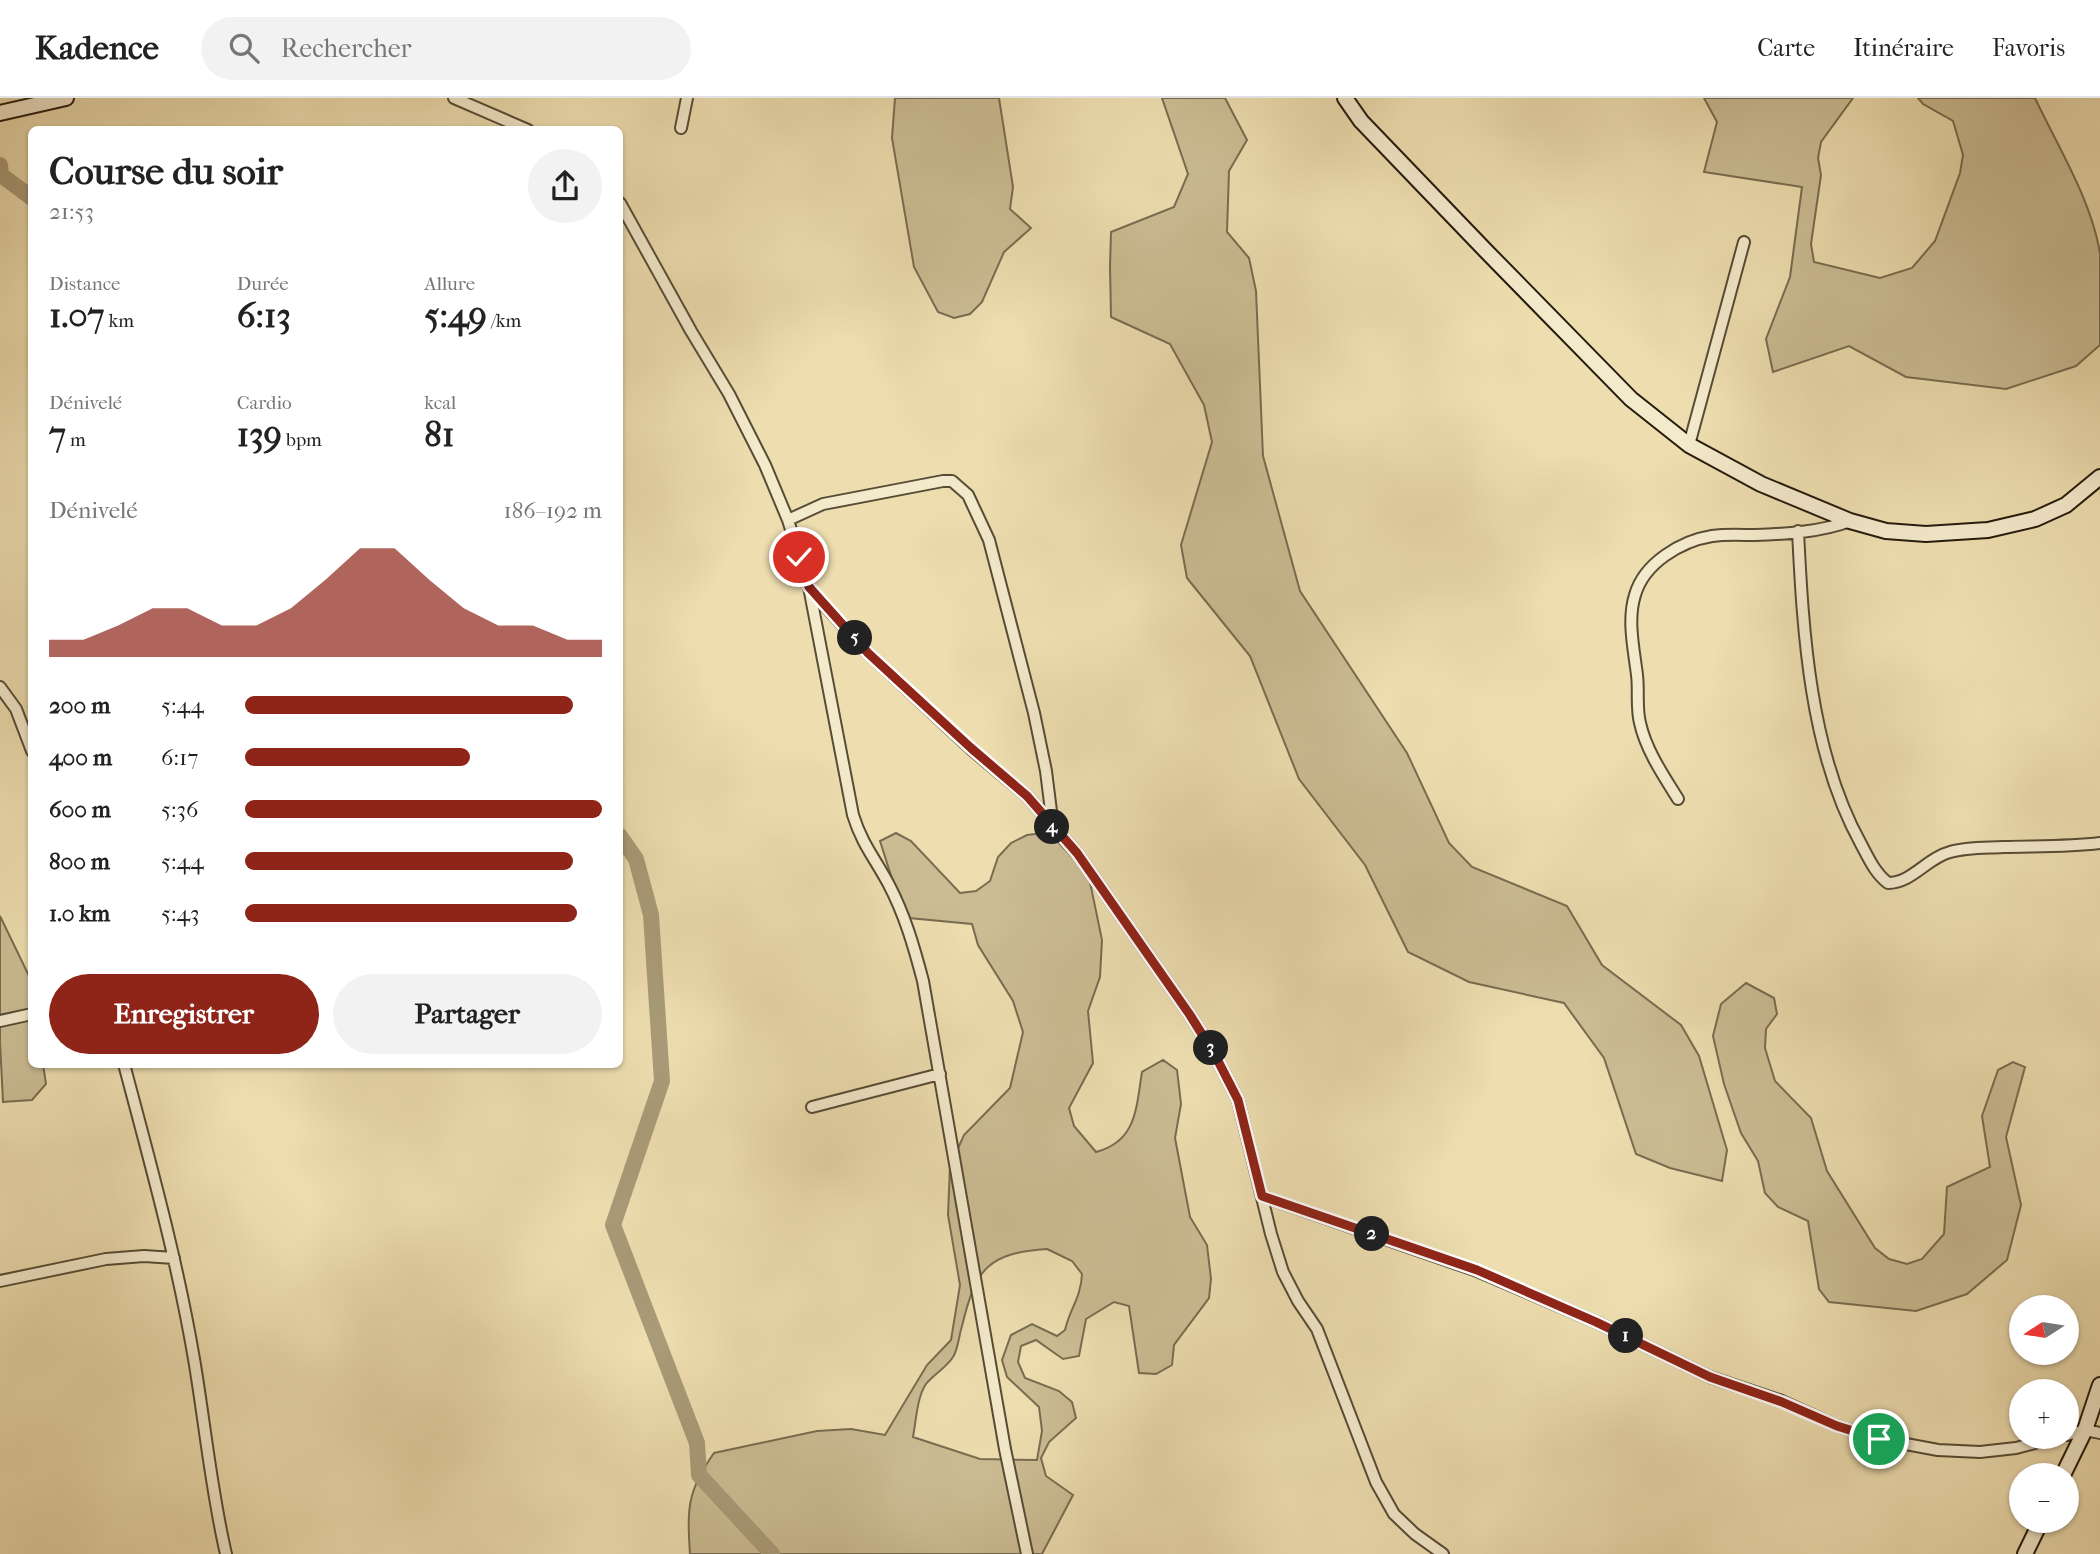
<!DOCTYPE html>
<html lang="fr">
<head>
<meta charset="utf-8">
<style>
  :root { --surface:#fff; --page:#f2f2f2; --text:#222; --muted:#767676; --line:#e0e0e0; --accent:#8f2418 }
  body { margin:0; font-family:"IM FELL French Canon",serif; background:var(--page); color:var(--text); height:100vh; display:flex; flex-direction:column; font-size:26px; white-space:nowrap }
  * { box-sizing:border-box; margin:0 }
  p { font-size:23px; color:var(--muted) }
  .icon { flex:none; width:38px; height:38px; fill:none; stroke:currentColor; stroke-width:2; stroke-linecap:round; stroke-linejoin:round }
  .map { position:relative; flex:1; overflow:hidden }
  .panel { position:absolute; left:28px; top:28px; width:595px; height:942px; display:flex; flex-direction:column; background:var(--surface); border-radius:10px; box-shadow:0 2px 5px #0004 }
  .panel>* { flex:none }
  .needle { width:46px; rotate:258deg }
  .controls { position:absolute; left:2009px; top:1197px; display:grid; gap:14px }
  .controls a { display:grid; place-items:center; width:70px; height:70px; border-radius:50%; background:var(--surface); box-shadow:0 2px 5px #0004; font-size:35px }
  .pin { position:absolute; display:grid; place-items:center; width:60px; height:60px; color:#fff; margin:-30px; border:4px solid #fff; border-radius:50%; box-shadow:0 2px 7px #0007 }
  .km { position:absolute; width:35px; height:35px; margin:-18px; border-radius:50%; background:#222; color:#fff; font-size:19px; line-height:35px; text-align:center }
  .round { display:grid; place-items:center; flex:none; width:74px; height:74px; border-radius:37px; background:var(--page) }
  .summary { display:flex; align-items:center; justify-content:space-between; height:119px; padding:0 21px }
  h1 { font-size:38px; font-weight:800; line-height:52px }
  .stats { display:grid; grid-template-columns:repeat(3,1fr); gap:10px; height:119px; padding:7px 21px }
  .stats div { display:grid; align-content:center }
  .stats b { font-size:35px; font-weight:800 }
  .stats small { font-size:19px; font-weight:400 }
  .stats p { font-size:19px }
  .chart { height:196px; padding:14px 21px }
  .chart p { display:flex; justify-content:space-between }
  .chart svg { width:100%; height:126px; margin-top:7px; fill:var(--accent); opacity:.7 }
  .button { display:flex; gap:14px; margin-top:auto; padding:14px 21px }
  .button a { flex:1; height:80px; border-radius:42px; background:var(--accent); color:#fff; font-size:28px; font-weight:800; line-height:80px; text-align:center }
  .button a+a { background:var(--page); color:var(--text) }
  ul { padding:0 21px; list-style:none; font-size:23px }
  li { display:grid; grid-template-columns:112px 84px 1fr; align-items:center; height:52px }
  li i { height:18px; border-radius:9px; background:var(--accent) }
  header { display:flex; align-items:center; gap:42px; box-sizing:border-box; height:98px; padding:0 35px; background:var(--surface); border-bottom:2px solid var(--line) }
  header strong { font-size:33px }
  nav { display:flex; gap:38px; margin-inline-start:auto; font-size:24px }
  .search { width:490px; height:63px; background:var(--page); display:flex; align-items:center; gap:18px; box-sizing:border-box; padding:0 24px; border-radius:38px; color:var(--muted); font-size:26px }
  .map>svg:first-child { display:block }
  .green { fill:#cbbc93; stroke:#786c50; stroke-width:2; fill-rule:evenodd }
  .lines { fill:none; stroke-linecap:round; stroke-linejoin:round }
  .river { stroke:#a99b78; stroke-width:16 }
  .street-casing { stroke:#574c35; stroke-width:14 }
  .secondary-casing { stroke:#251b0c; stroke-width:18 }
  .street { stroke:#f3e9cb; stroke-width:10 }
  .secondary { stroke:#f3e9cb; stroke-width:14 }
  .route-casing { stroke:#fff; stroke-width:14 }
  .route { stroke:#8f2418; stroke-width:9 }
</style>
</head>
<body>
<header>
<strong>Kadence</strong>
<div class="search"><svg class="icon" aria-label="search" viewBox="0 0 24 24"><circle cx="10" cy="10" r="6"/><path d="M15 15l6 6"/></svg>Rechercher</div>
<nav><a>Carte</a><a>Itinéraire</a><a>Favoris</a></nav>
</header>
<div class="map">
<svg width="2100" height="1456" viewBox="0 0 2100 1456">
  <rect width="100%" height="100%" fill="#edddaf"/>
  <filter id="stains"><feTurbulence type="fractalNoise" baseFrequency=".00286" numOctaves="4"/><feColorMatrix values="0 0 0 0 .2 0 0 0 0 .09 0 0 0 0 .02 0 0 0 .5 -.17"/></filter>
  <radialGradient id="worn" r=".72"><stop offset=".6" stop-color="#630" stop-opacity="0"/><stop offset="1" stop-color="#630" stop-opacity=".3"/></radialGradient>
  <!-- green -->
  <path class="green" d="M 895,0 L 999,0 L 1013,89 L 1010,111 L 1031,130 L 1004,154 L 982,204 L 970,216 L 954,220 L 938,214 L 914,169 L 892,40 Z
    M 1162,0 L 1225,0 L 1247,42 L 1229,73 L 1227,134 L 1249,160 L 1256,193 L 1263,358 L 1300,493 L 1407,655 L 1449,745 L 1472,769 L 1567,808 L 1602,867 L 1681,927 L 1699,958 L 1727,1052 L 1722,1083 L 1670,1070 L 1636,1056 L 1604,960 L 1564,905 L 1469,884 L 1408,854 L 1365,767 L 1299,681 L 1250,558 L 1187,480 L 1181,447 L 1212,344 L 1204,307 L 1170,246 L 1111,219 L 1110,168 L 1111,134 L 1174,109 L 1188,76 Z
    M 1704,0 L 1853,0 L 1821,44 L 1818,60 L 1821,77 L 1811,146 L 1814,164 L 1880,180 L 1912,170 L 1935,143 L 1960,75 L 1963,57 L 1953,23 L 1923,6 L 1918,0 L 2035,0 C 2058,49 2091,101 2100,155 C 2100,184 2100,217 2100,247 L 2076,268 L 2006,291 L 1906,279 L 1849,248 L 1773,274 L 1766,241 L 1790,179 L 1802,89 L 1704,74 L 1717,24 Z
    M 896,735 L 911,743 L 960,795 L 976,793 L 990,783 L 998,759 L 1011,745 L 1027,737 L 1044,735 L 1058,744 L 1081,768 L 1090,784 L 1102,842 L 1100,879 L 1088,913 L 1093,965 L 1069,1010 L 1074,1028 L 1096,1054 C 1137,1043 1136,1010 1142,974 L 1163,962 L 1177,972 L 1181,1006 L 1175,1040 L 1190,1119 L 1207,1147 L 1211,1181 L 1209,1200 L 1174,1247 L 1172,1267 L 1156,1276 L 1139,1275 L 1129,1208 L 1114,1204 L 1086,1221 L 1079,1258 L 1063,1261 L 1036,1242 L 1021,1248 L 1018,1264 L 1025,1280 L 1059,1293 L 1072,1304 L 1076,1320 L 1049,1344 L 1041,1360 L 1046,1378 L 1073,1397 L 1042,1456 L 690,1456 C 687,1411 687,1393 714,1355 L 817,1333 L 851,1331 L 885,1337 L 927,1267 L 951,1242 L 960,1187 L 948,1117 L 950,1068 L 964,1037 L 1010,990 L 1023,934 L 1013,903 L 978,847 L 972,826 L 909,820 L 900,806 L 880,743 ZM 1047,1151 L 1072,1163 L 1082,1176 C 1081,1200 1070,1210 1065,1232 L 1057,1238 L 1032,1226 L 1011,1237 L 1002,1262 L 1007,1279 L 1039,1309 L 1042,1333 L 1037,1362 L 980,1361 L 913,1339 C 916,1323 917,1299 926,1286 C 934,1276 946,1270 953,1259 C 958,1252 959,1237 962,1228 C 976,1171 987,1155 1047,1151 Z
    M 0,818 L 29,878 L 32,966 L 43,966 L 46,986 L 32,1002 L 3,1004 L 0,944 Z
    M 1746,885 L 1774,900 L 1777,916 L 1766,931 L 1765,950 L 1775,983 L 1811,1020 L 1827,1073 L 1875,1150 L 1889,1161 L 1907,1166 L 1922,1161 L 1944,1136 L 1947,1089 L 1990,1069 L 1982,1018 L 1998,972 L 2013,964 L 2025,969 L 2006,1039 L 2021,1107 L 2007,1162 L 1967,1196 L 1916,1213 L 1829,1204 L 1819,1191 L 1808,1123 L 1778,1109 L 1765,1095 L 1758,1063 L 1741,1035 L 1724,986 L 1713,938 L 1721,906 Z"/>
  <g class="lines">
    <!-- river -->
    <path class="river" d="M 0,67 L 1,77 L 32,100
      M 620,738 L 636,761 L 651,817 L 662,983 L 613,1127 L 697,1345 L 699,1377 L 772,1456"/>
    <!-- street casing -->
    <g class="street-casing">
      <path id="street" d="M 454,0 L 528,32
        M 681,30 L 687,0
        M 620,105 L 691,233 L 729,296 L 765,367 L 788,422 L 809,489 L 853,717 C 862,746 874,759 888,785 C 905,817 914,849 923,883 L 1005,1351 L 1027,1456
        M 1689,347 L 1744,144
        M 788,422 L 823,406 L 943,383 L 952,383 L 968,397 L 989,442 L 1034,615 L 1046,673 L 1053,729
        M 1798,433 C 1803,536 1810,654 1861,746 C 1869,761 1875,775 1888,785 C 1912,785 1927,760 1950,754 C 1967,749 1986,750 2003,749 C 2035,748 2068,749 2100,745
        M 810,491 L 868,555 L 971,651 L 1027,698 L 1077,755 L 1190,917 L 1215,957 L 1238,1002 L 1271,1136 L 1283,1174 L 1298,1203 L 1317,1231 L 1376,1384 L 1394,1416 L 1415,1436 L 1443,1456
        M 0,589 L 16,611 L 32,653
        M 1678,701 C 1663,677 1646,652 1640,625 C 1636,609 1639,593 1637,577 C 1634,552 1627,522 1635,497 C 1644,465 1681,443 1712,438 C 1726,436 1741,437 1755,437 C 1785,436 1821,434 1850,423
        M 0,923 L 32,916
        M 124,966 C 150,1064 177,1161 194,1261 C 205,1326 211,1392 226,1456
        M 812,1009 L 940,976
        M 1262,1098 L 1477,1173 L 1596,1224 L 1710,1279 L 1782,1303 L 1837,1328 L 1879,1341 L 1938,1352 L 1980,1354 L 2016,1350 L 2058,1339
        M 0,1183 L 106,1161 L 144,1158 L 174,1160
        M 2067,1337 L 2085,1332 L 2100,1335"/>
    </g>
    <!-- secondary casing -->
    <g class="secondary-casing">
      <path id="secondary" d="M 1345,0 L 1361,23 L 1486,153 L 1631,301 L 1689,347 L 1761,386 L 1850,423 L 1886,433 L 1926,436 L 1988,432 L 2035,421 L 2066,407 L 2100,379
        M 0,15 L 66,0
        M 2063,1377 L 2085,1332 L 2100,1287
        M 2025,1456 L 2041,1423"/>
    </g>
    <!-- street -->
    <use href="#street" class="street"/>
    <!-- secondary -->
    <use href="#secondary" class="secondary"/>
  </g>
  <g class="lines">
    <!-- route casing -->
    <g class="route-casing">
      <path id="route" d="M 799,459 L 809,489 L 868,555 L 971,650 L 1027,698 L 1077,755 L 1190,917 L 1215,957 L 1238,1002 L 1262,1098 L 1477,1172 L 1596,1224 L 1710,1279 L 1782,1304 L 1837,1328 L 1879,1341"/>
    </g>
    <!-- route -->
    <use href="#route" class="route"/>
  </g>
  <rect width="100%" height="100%" filter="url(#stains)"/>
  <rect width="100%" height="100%" fill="url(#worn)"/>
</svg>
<div class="controls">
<a><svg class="needle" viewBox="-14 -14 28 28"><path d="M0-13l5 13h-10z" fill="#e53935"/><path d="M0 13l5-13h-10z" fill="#767676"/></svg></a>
<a>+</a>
<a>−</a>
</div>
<div class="pin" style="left:1879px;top:1341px;background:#1e9e55"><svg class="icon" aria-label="arrive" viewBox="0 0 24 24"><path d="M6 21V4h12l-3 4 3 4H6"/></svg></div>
<div class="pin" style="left:799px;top:459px;background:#d93025"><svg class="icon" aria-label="check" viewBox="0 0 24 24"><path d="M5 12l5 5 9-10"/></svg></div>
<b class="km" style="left:1626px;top:1238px">1</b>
<b class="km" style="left:1372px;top:1136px">2</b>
<b class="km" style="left:1211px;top:950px">3</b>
<b class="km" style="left:1052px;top:729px">4</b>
<b class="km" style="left:855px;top:540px">5</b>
<section class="panel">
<div class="summary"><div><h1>Course du soir</h1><p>21:53</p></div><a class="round"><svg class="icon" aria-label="share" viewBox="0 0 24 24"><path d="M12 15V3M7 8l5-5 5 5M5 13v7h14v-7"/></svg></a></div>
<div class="stats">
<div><p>Distance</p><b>1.07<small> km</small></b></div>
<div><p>Durée</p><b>6:13</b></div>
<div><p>Allure</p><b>5:49<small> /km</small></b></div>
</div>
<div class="stats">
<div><p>Dénivelé</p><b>7<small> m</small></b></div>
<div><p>Cardio</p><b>139<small> bpm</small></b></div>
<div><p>kcal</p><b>81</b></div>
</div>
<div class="chart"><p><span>Dénivelé</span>186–192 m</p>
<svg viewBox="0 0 160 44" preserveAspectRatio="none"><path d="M0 44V38L10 38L20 33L30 27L40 27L50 33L60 33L70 27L80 17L90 6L100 6L110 17L120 27L130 33L140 33L150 38L160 38V44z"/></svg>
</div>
<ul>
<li><b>200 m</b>5:44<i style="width:92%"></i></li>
<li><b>400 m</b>6:17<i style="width:63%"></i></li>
<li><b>600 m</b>5:36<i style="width:100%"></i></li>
<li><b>800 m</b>5:44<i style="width:92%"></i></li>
<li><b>1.0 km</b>5:43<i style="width:93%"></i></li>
</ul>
<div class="button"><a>Enregistrer</a><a>Partager</a></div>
</section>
</div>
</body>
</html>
